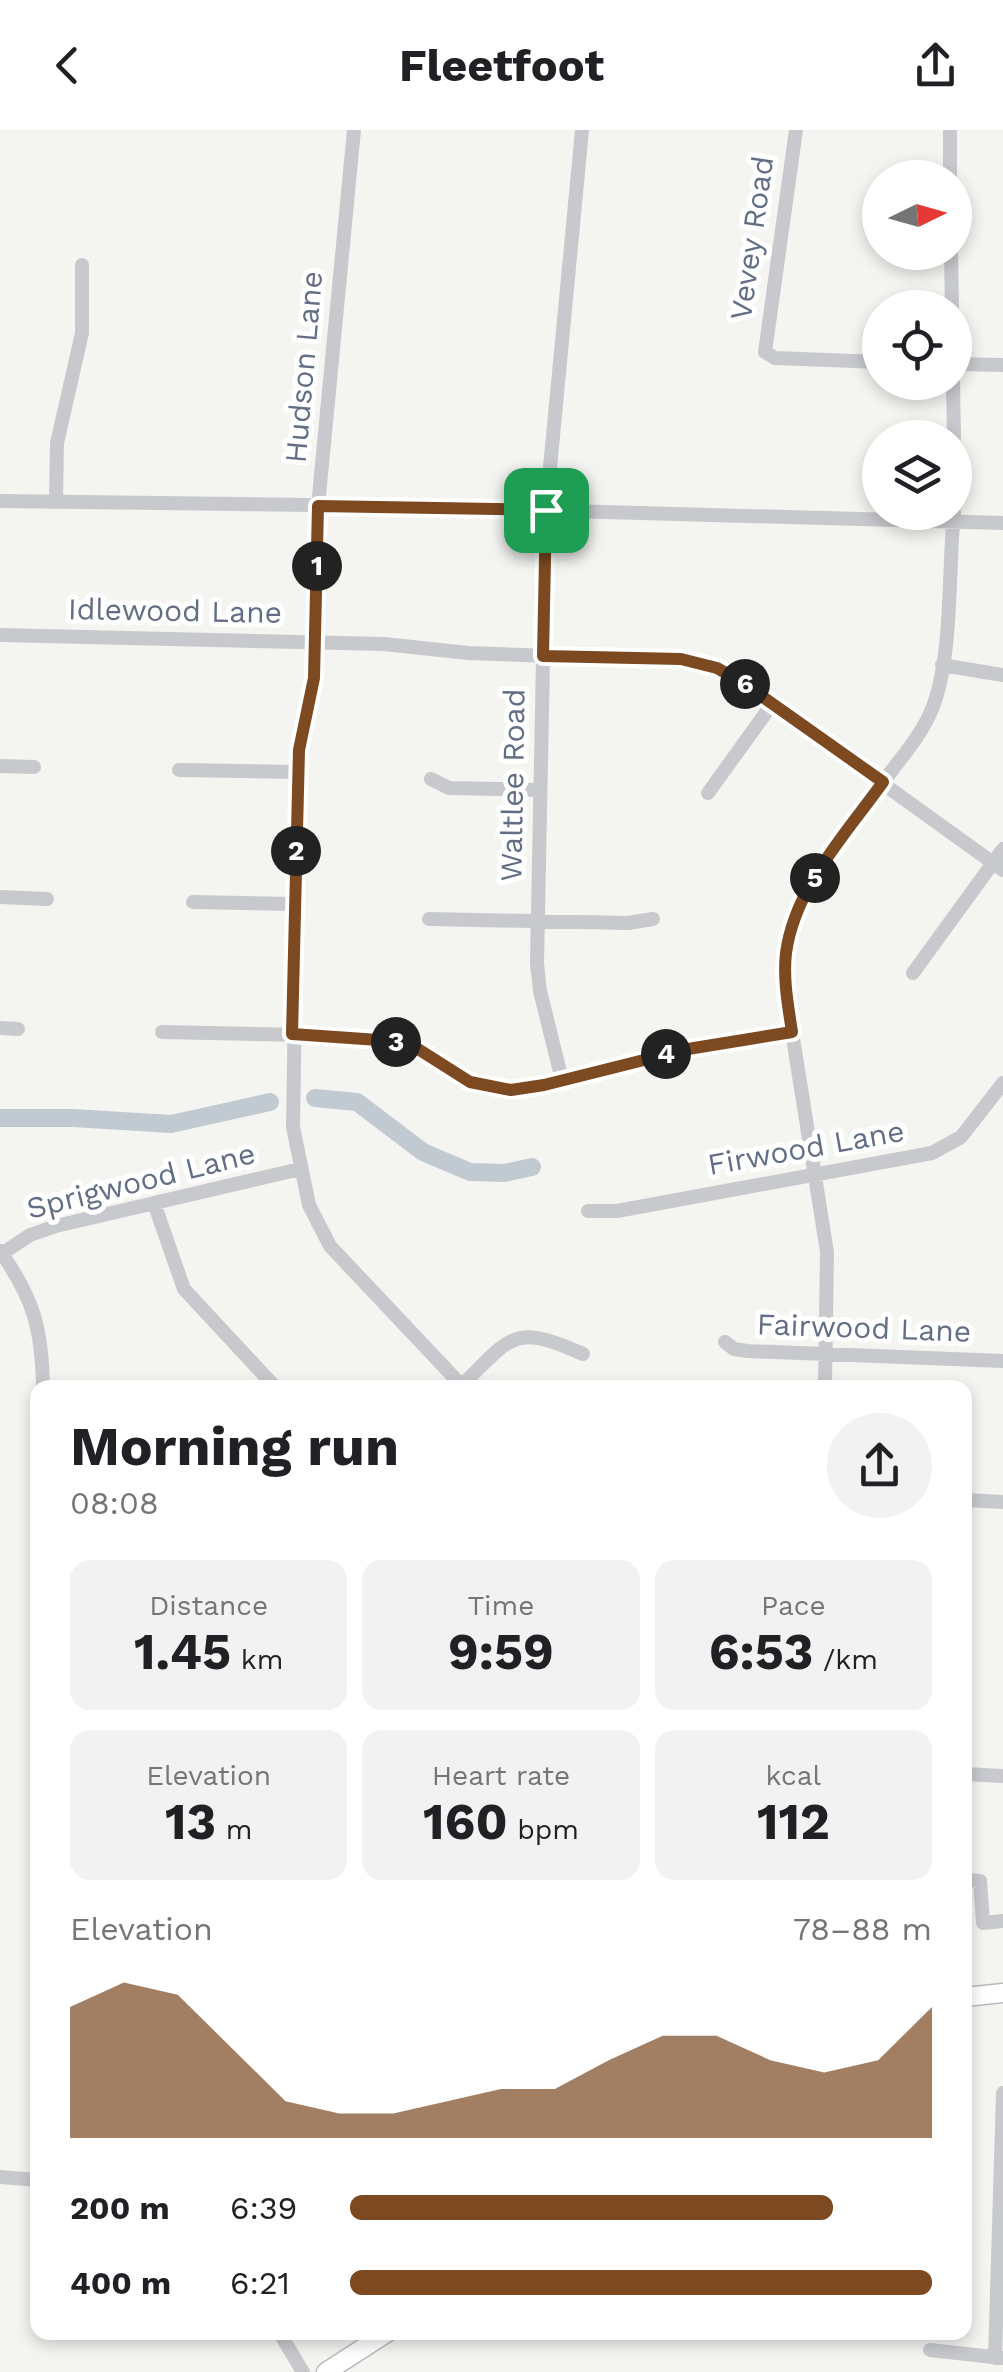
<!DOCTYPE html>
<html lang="en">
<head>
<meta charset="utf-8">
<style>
  :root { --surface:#fff; --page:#f2f2f2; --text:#202124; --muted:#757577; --accent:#7c4920 }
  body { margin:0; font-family:"Work Sans",sans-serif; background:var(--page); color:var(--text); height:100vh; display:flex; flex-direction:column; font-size:38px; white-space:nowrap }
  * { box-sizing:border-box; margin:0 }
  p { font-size:32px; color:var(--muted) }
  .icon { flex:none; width:55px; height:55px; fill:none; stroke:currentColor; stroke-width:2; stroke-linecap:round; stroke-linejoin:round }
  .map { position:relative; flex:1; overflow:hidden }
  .sheet { position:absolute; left:30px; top:1250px; width:942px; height:960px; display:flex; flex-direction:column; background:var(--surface); border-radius:20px; box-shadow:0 5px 15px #0003 }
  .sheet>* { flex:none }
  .needle { width:65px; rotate:85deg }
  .controls { position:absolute; left:862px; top:30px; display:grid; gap:20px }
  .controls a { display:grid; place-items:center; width:110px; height:110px; border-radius:50%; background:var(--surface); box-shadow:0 5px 15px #0003; font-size:50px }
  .pin { position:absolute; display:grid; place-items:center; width:85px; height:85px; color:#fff; margin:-42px; border-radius:20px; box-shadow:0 5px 15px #0006 }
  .km { position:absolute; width:50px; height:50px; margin:-25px; border-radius:50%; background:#222; color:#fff; font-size:28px; line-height:50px; text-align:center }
  .round { display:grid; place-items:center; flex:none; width:105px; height:105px; border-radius:52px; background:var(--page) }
  .overview { display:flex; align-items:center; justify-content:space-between; height:170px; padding:0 40px }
  h1 { font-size:55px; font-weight:700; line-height:75px }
  .figures { display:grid; grid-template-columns:repeat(3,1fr); gap:15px; height:170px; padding:10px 40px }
  .figures div { display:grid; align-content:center; border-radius:20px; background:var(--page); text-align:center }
  .figures b { font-size:50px; font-weight:700 }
  .figures small { font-size:28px; font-weight:400 }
  .figures p { font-size:28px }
  .chart { height:280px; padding:20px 40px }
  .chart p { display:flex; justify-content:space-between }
  .chart svg { width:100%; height:180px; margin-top:10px; fill:var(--accent); opacity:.7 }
  ul { padding:0 40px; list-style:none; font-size:32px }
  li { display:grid; grid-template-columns:160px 120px 1fr; align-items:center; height:75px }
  li i { height:25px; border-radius:12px; background:var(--accent) }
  header { display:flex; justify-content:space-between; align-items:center; height:130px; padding:0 40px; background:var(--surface); font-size:45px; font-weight:700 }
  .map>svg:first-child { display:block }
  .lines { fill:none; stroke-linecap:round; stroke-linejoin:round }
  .river { stroke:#c2cad1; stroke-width:18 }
  .major-casing { stroke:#b7babe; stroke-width:21 }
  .minor { stroke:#c7c9cd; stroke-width:14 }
  .major { stroke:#fff; stroke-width:18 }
  .route-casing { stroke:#fff; stroke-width:20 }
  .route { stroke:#7c4920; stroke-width:12 }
  .labels { text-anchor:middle; stroke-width:10; stroke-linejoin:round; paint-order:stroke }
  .street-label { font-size:30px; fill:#626e84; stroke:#fff }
</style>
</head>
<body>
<header><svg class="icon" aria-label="back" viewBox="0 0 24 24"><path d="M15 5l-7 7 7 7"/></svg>Fleetfoot<svg class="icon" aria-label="share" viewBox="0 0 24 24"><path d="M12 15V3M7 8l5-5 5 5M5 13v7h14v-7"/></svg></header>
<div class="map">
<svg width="1003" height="2242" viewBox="0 0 1003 2242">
  <rect width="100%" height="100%" fill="#f4f5f1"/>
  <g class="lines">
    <!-- river -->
    <path class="river" d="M 315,968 L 357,972 L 423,1022 L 470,1042 L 504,1043 L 532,1037
      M 0,988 L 73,988 L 171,994 L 270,972"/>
    <!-- major casing -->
    <g class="major-casing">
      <path id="major" d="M 965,1867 L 1003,1863
        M 326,2242 L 388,2202"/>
    </g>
    <!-- minor -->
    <path class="minor" d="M 354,0 L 318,376 L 314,548 L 299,621 L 293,997 L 309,1075 L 330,1116 L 464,1258
      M 796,0 L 765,222 L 775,228 L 880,232
      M 950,0 L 950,48
      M 951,122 L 952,178
      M 955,234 L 1003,235
      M 953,252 L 954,308
      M 0,371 L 386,376 L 1003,393
      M 56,372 L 57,313 L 82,203 L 82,135
      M 0,505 L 384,514 L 468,523 L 691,531 L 717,538 L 743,553 L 1003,740
      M 942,535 L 1003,545
      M 0,636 L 34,637
      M 179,640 L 298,642
      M 431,649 L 449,658 L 540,660
      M 708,663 L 773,573
      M 0,767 L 47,769
      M 193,772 L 295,774
      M 429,789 L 628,793 L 653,789
      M 913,843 L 1003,719
      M 0,898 L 18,899
      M 162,902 L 304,905 L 393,911 L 417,919 L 470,952 L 511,961 L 688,919 L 791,901
      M 562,950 L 540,861 L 537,833 L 546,380 L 582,0
      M 154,1073 L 184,1159 L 276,1258
      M 588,1081 L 617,1081 L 932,1023 L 961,1007 L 1003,953
      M 0,1121 C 34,1169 42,1199 43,1258
      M 0,1125 L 30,1105 L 56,1096 L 300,1039
      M 725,1212 L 734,1219 L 747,1221 L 1003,1231
      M 459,1258 C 512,1207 512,1192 583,1224
      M 825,1258 L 827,1122 L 786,864 C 777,777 842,708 890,643 C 905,623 923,602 932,579 C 953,528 948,439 954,382
      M 965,1370 L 1003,1372
      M 965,1644 L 1003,1646
      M 965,1750 L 980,1751 L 983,1793 L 1003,1791
      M 0,2047 L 38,2050
      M 279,2202 L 303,2242
      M 930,2220 L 1002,2228
      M 995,2228 L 1003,1963"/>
    <!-- major -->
    <use href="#major" class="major"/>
  </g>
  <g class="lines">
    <!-- route casing -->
    <g class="route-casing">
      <path id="route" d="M 318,376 L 546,380 L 543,526 L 681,529 L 717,538 L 743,553 L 883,652 C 846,704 795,757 786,823 C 783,849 788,875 792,902 L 688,919 L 544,955 L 511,960 L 470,952 L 418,919 L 393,911 L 292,904 L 299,620 L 314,548 Z"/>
    </g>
    <!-- route -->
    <use href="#route" class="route"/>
  </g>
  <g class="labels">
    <!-- street labels -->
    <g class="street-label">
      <text transform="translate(752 108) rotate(-82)" y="10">Vevey Road</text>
      <text transform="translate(304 237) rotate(-85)" y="10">Hudson Lane</text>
      <text transform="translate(175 481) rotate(1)" y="10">Idlewood Lane</text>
      <text transform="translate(513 655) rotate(-89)" y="10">Waltlee Road</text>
      <text transform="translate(806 1018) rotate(-10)" y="10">Firwood Lane</text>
      <text transform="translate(141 1051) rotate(-14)" y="10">Sprigwood Lane</text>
      <text transform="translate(864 1198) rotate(2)" y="10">Fairwood Lane</text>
    </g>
  </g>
</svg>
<div class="controls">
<a><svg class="needle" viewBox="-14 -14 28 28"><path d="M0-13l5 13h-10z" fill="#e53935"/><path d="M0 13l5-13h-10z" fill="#757577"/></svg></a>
<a><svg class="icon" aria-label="locate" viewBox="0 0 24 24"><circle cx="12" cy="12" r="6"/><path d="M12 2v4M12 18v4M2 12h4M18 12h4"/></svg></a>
<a><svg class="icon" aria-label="layers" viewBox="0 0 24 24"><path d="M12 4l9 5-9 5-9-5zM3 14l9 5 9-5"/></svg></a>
</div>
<div class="pin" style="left:546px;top:380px;background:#1e9e55"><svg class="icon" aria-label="arrive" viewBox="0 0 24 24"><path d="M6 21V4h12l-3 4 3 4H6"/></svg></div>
<b class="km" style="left:317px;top:436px">1</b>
<b class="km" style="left:296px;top:721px">2</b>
<b class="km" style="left:396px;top:912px">3</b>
<b class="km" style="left:666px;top:924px">4</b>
<b class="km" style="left:815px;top:748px">5</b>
<b class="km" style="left:745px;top:554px">6</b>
<section class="sheet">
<div class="overview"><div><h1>Morning run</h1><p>08:08</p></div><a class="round"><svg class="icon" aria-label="share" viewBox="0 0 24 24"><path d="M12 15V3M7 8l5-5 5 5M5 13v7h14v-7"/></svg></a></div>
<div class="figures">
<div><p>Distance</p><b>1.45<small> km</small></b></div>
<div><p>Time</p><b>9:59</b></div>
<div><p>Pace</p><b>6:53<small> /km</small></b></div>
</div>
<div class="figures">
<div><p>Elevation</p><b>13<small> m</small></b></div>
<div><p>Heart rate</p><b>160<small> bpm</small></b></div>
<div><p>kcal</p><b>112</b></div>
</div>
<div class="chart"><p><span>Elevation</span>78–88 m</p>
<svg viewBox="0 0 160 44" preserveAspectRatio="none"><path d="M0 44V12L10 6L20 9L30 22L40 35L50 38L60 38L70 35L80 32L90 32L100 25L110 19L120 19L130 25L140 28L150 25L160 12V44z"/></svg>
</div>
<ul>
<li><b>200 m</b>6:39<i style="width:83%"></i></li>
<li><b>400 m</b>6:21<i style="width:100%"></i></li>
</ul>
</section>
</div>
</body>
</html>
